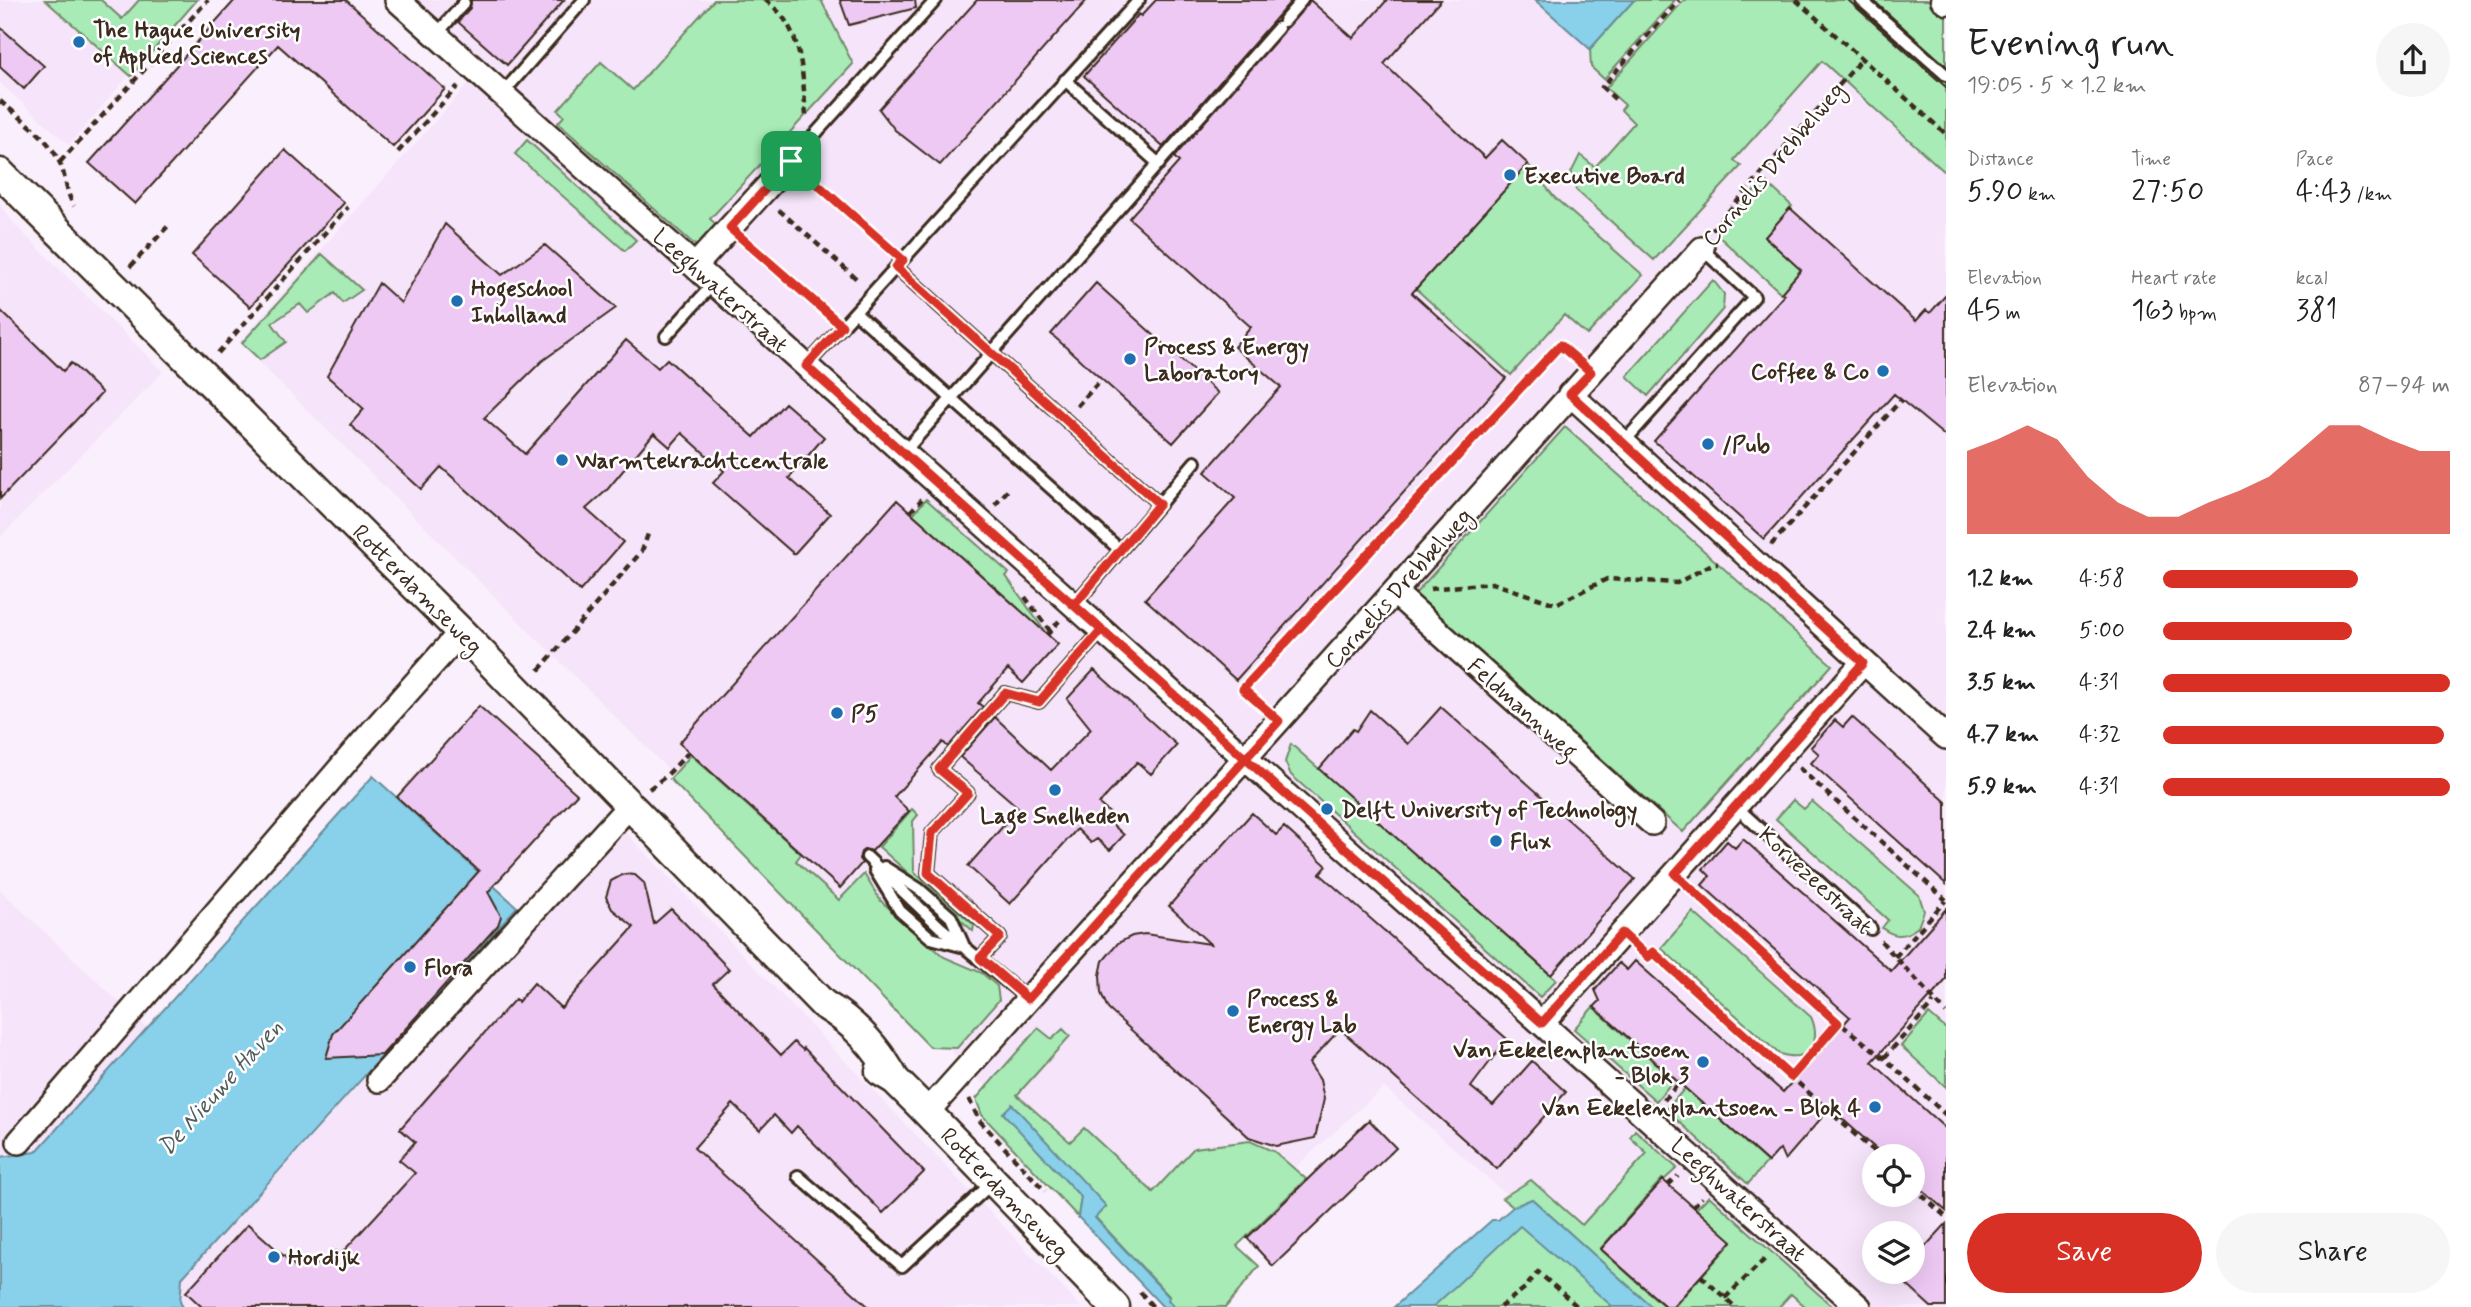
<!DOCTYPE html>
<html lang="en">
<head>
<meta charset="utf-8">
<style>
  :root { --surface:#fff; --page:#f6f6f6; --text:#222; --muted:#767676; --accent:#d93025 }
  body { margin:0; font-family:Mynerve,sans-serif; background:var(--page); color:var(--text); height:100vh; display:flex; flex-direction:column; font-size:26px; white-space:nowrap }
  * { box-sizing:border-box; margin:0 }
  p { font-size:23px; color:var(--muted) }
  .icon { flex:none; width:38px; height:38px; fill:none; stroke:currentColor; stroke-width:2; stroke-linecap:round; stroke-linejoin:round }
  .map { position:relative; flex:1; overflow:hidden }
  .details { display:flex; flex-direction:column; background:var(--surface); width:525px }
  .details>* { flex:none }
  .buttons { position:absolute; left:1862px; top:1144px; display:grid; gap:14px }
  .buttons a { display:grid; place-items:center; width:63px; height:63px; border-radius:50%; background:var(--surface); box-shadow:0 7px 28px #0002; font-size:35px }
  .pin { position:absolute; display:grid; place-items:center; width:60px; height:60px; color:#fff; margin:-30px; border-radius:14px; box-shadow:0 4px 10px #0006 }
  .round { display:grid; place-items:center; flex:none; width:74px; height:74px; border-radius:37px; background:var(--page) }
  .head { display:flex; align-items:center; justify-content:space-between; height:119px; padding:0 21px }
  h1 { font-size:38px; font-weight:600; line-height:52px }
  .stats { display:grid; grid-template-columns:repeat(3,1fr); gap:10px; height:119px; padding:7px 21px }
  .stats div { display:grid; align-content:center }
  .stats b { font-size:30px; font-weight:600 }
  .stats small { font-size:19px; font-weight:400 }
  .stats p { font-size:19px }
  .chart { height:196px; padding:14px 21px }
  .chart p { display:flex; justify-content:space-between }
  .chart svg { width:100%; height:126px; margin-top:7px; fill:var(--accent); opacity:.7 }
  .primary-button { display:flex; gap:14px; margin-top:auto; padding:14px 21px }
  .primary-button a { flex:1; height:80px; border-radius:42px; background:var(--accent); color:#fff; font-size:28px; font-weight:600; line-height:80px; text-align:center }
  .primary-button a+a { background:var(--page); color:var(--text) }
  ul { padding:0 21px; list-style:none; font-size:23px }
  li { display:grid; grid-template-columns:112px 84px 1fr; align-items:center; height:52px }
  li i { height:18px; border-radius:9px; background:var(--accent) }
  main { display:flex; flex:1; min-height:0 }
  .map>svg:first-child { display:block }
  .built { fill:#f6e4fa; fill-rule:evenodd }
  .green { fill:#a8ebb6; stroke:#728a6a; stroke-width:2 }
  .water { fill:#89d0eb; stroke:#6a8e99; stroke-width:2 }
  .building { fill:#eec9f4; stroke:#3b2a1e; stroke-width:2 }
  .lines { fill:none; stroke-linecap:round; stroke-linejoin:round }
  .service-casing { stroke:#3b2a1e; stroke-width:16 }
  .pedestrian-casing { stroke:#3b2a1e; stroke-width:23 }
  .minor-casing { stroke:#3b2a1e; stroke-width:28 }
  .tertiary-casing { stroke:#3b2a1e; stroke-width:33 }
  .path { stroke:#3b2a1e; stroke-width:4.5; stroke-dasharray:7 5; stroke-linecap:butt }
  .service { stroke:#fff; stroke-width:10 }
  .pedestrian { stroke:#fff; stroke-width:18 }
  .minor { stroke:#fff; stroke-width:23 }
  .tertiary { stroke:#fff; stroke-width:28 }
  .tram { stroke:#3b2a1e; stroke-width:2 }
  .route-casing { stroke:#fff; stroke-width:14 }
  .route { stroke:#d93025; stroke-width:9 }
  .poi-dot { fill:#1f6fb2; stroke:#fff; stroke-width:2.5 }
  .labels { text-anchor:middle; stroke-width:5; stroke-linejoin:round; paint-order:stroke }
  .poi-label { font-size:23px; font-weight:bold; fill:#3b2a1e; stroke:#fff; text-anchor:start }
  .street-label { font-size:23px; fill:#3b2a1e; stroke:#fff }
  .water-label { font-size:24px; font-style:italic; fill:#525c5c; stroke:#fff }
</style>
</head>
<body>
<main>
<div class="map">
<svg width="1946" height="1307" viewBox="0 0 1946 1307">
  <rect width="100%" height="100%" fill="#faeffc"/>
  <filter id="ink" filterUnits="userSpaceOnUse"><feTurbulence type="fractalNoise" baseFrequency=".0143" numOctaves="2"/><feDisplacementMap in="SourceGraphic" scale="14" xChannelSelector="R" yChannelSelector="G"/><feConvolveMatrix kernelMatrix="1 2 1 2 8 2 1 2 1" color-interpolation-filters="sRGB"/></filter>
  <g filter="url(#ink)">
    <!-- built -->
    <path class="built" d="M 0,0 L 193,0 L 69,145 L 0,83 Z
      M 382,0 L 1946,0 L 1946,1307 L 1635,1307 L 1384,1087 L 1176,1275 L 239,342 L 472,80 ZM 1874,1157 L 1913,1157 L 1913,1195 L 1874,1195 ZM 1874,1234 L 1913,1234 L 1913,1272 L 1874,1272 Z
      M 0,205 L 15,225 L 163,372 L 0,537 Z
      M 424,830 L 532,928 L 625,832 L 1081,1307 L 0,1307 L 0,890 L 200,1078 Z"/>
    <!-- green -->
    <path class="green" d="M 45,0 L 101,0 L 122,19 L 139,0 L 197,0 L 131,76 Z
      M 714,0 L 821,0 L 853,64 L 710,219 L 717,225 L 697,247 L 558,123 L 564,116 L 558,110 L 601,62 L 633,90 Z
      M 1634,0 L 1675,0 L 1604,79 L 1591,67 L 1590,49 Z
      M 1684,0 L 1946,0 L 1946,173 L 1822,61 L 1734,160 L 1741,166 L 1654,260 L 1576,190 L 1571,173 L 1580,155 L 1595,167 L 1634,123 L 1621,110 L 1625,105 L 1606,88 Z
      M 527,140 L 636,240 L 625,251 L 515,154 Z
      M 1528,164 L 1555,198 L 1643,275 L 1587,335 L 1564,315 L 1511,375 L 1416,289 Z
      M 1764,180 L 1792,206 L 1765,237 L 1801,270 L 1781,293 L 1716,234 Z
      M 322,254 L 362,290 L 343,303 L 335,293 L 308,313 L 300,304 L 272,323 L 286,342 L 260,360 L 242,343 Z
      M 1713,280 L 1724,294 L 1723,309 L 1648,396 L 1627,376 Z
      M 1565,427 L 1832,665 L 1683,832 L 1415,594 Z
      M 926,499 L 1009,573 L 1006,576 L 1046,633 L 913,514 Z
      M 1291,744 L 1556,980 L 1540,997 L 1291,775 L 1285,762 Z
      M 691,755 L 801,854 L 796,861 L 839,900 L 864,874 L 881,901 L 944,957 L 982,973 L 997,986 L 999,1000 L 957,1048 L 930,1047 L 670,779 Z
      M 1793,800 L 1804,809 L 1812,801 L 1919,895 L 1924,911 L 1918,927 C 1905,937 1895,938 1882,928 L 1888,920 L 1776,819 Z
      M 912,809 L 918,815 L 913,821 L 914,872 L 974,925 L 973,931 L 879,847 Z
      M 1693,912 L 1811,1017 C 1823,1043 1807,1065 1778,1053 L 1661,948 Z
      M 1593,1007 L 1674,1080 L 1656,1101 L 1574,1029 Z
      M 1929,1014 L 1946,1029 L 1946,1087 L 1901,1046 Z
      M 1038,1028 L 1052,1039 L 1063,1029 L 1070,1036 L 1017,1095 L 1070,1142 L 1084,1128 L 1153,1192 L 1194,1148 L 1250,1141 L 1275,1152 L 1306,1179 L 1237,1246 L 1259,1266 L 1226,1307 L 1174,1307 L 1168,1300 L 1169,1296 L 1095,1217 L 1106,1207 L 1012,1105 L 1003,1113 L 1081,1197 L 1078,1217 L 982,1115 L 976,1099 Z
      M 1685,1088 L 1767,1162 L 1748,1184 L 1666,1110 Z
      M 1635,1130 L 1677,1168 L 1664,1180 L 1662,1179 L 1600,1249 L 1665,1307 L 1652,1307 L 1532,1199 L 1513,1207 L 1502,1198 L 1531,1180 L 1582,1225 L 1647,1153 L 1630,1137 Z
      M 1709,1196 L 1833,1307 L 1806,1307 L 1791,1294 L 1779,1307 L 1674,1307 L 1732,1242 L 1696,1209 Z
      M 1525,1211 L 1635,1307 L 1416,1307 Z"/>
    <!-- water -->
    <path class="water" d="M 1535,0 L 1634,0 L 1590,49 Z
      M 373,776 L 517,907 L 182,1278 L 180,1302 L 183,1307 L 0,1307 L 0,1157 L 36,1152 Z
      M 1012,1104 L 1106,1206 L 1095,1218 L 1169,1297 L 1168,1300 L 1174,1307 L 1163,1307 L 1078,1217 L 1081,1197 L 1003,1113 Z
      M 1532,1199 L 1652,1307 L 1613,1307 L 1520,1226 L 1433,1307 L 1394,1307 L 1492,1220 L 1498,1220 L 1513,1207 Z"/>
    <!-- building -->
    <path class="building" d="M 235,0 L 346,0 L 445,89 L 393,147 L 278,45 L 135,204 L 89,163 Z
      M 471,0 L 564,0 L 507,65 L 458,22 L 470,8 Z
      M 840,0 L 915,0 L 916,8 L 849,25 Z
      M 977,0 L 1087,0 L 940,165 L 895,130 L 879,109 Z
      M 1156,0 L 1292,0 L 1163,147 L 1084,76 L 1139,14 L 1141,16 Z
      M 1310,0 L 1353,38 L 1387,0 L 1441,0 L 1384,64 L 1485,158 L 1502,140 L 1528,164 L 1412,293 L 1506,378 L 1236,680 L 1145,599 L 1235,498 L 1205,472 L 1281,387 L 1234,347 L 1251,327 L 1129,218 L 1179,162 L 1174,157 Z
      M 0,27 L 44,66 L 24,89 L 0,67 Z
      M 285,150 L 344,203 L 250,307 L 192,255 Z
      M 1790,208 L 1916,321 L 1926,310 L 1930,313 L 1946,295 L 1946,437 L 1894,394 L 1764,539 L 1654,441 L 1784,295 L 1781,293 L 1801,270 L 1765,237 Z
      M 445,224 L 502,275 L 545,245 L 616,308 L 542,361 L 484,418 L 525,454 L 626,340 L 658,368 L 667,359 L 754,437 L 785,403 L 824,437 L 789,478 L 830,514 L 794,554 L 713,483 L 724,471 L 682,433 L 670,447 L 654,433 L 607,490 L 586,509 L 623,542 L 580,591 L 441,467 L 421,489 L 350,425 L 364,409 L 327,376 L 379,283 L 401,303 Z
      M 1096,283 L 1218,393 L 1173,443 L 1051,334 Z
      M 0,310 L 63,371 L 71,363 L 102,393 L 0,499 Z
      M 897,500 L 1058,644 L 1023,683 L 1008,669 L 978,703 L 983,707 L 948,747 L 943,742 L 894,797 L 909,811 L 872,851 L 865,849 L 861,852 L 859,859 L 862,863 L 840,888 L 679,743 Z
      M 1094,670 L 1177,745 L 1151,774 L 1137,762 L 1099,804 L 1114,817 L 1111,823 L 1124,835 L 1110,850 L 1097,839 L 1091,843 L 1077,829 L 1010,904 L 968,866 L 1019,808 L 960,757 L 995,717 L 1051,770 L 1091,729 L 1067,699 Z
      M 479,706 L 577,794 L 488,892 L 501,916 L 498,925 L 382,1055 L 326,1058 L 333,1034 L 479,871 L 397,797 Z
      M 1441,707 L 1635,879 L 1551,975 L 1319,769 L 1353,729 L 1356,731 L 1370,710 L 1408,744 Z
      M 1852,717 L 1946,802 L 1946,884 L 1811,763 L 1819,754 L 1811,747 L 1835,720 L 1843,727 Z
      M 1252,813 L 1276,835 L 1284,827 L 1327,866 L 1320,874 L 1507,1039 L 1471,1087 L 1493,1105 L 1532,1061 L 1566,1092 L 1497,1169 L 1340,1029 L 1309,1063 L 1320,1080 L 1324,1099 L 1315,1138 L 1276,1146 L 1249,1137 L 1108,1009 L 1101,993 L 1100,975 L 1103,961 L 1118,943 L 1132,936 L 1145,934 L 1210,944 L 1169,906 Z
      M 1743,839 L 1891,971 L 1946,909 L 1946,980 L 1872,1062 L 1946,1129 L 1946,1211 L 1913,1182 L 1913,1157 L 1885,1157 L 1830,1108 L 1785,1160 L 1780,1149 L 1768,1162 L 1594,1007 L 1600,1001 L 1595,990 L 1609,974 L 1619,963 L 1627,970 L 1635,961 L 1783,1092 L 1818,1053 L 1850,1017 L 1702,885 L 1710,876 L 1703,869 L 1727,841 L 1735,848 Z
      M 624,874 L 635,875 L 644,883 L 654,924 L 671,909 L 729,969 L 713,984 L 781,1055 L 794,1042 L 803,1050 L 804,1048 L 924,1172 L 883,1213 L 797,1126 L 791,1133 L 774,1115 L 760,1130 L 733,1104 L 694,1148 L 869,1307 L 202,1307 L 186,1292 L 248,1224 L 295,1266 L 323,1264 L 335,1251 L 340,1255 L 415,1173 L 399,1160 L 415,1142 L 400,1129 L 470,1049 L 515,999 L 518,1002 L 534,983 L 561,1008 L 634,927 L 612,909 L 606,897 L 611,881 Z
      M 1369,1120 L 1396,1148 L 1273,1266 L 1247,1238 Z
      M 1663,1180 L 1732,1241 L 1673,1307 L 1666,1307 L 1601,1249 Z
      M 1946,1224 L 1946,1307 L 1931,1307 L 1906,1284 L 1914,1275 L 1911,1272 L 1913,1260 Z"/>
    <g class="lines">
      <!-- service casing -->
      <g class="service-casing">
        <path id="service" d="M 1861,0 L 1946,75
          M 1284,21 L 1302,0
          M 436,35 L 464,3
          M 1065,80 L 1159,164
          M 502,94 L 584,0
          M 799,152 L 936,0
          M 896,267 L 1159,504
          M 855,312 L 1119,549
          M 666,336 L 714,283
          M 806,366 L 1139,0
          M 1623,443 L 1754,297 L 1702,249
          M 904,452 L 1278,28
          M 1074,605 L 1195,462
          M 1735,806 L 1871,929
          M 867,857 L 940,927 L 1028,999
          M 884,867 L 919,889 L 951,917 L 963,944
          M 875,870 L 900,911 L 931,938 L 961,946
          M 980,958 L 1000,937 L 928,873 L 932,833 L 968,793 L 939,769 L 1005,693 L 1039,702 L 1102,630
          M 798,1176 L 902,1266 L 992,1183"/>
      </g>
      <!-- pedestrian casing -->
      <g class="pedestrian-casing">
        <path id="pedestrian" d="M 1940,0 L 1946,5"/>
      </g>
      <!-- minor casing -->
      <g class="minor-casing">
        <path id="minor" d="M 397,0 L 1859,1307
          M 695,266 L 799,152
          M 1570,394 L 1946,737
          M 1394,592 L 1652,823
          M 1542,1023 L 1863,663
          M 379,1080 L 630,805
          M 927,1112 L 1702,249
          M 19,1142 L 362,743 L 461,632"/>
      </g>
      <!-- tertiary casing -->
      <g class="tertiary-casing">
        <path id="tertiary" d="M 0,173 L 461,632 L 823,1004 C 855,1023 877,1047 895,1080
          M 880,1071 L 895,1080 L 920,1105 L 1115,1307"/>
      </g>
      <!-- path -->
      <path class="path" d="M 765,0 C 804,27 802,74 806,116
        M 1796,0 L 1946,134
        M 1615,99 L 1602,87 L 1679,0
        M 0,101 C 20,118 46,135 58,159 C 66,174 65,191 74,206
        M 398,152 L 458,86
        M 60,162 L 208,0
        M 809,177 L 888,248
        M 779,210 L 859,281
        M 1712,230 L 1862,59
        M 748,243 L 828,314
        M 130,267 L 169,225
        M 218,353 L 348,207
        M 1077,406 L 1100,381
        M 995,505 L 1008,490
        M 910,512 L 922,499
        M 1771,545 L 1902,399
        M 1430,589 L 1492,583 L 1556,604 L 1607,579 L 1677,583 L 1712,564 L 1718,564
        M 1025,597 L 1050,631
        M 1047,635 L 1059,621
        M 539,670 L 642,551 L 648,534
        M 1262,706 L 1243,689 L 1560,345 L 1574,358
        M 1799,768 L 1946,900
        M 649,789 L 666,776 L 689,752
        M 1691,888 L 1838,1022 L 1884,1058 L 1946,1115
        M 1881,941 L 1946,1013
        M 1638,948 L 1648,957 L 1653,952 L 1880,1157
        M 1895,957 L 1946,900
        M 1884,1058 L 1934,1002
        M 1791,1077 L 1838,1022
        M 969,1099 L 979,1120 L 1045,1191
        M 1664,1100 L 1679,1083
        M 1868,1180 L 1874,1173
        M 1668,1185 L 1678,1176
        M 1913,1187 L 1946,1217
        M 1693,1207 L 1702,1197
        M 1701,1276 L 1735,1307
        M 1140,1292 L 1153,1307
        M 1725,1298 L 1767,1257
        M 1500,1307 L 1525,1288 L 1538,1272 L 1578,1307"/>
      <!-- service -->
      <use href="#service" class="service"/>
      <!-- pedestrian -->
      <use href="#pedestrian" class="pedestrian"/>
      <!-- minor -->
      <use href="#minor" class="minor"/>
      <!-- tertiary -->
      <use href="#tertiary" class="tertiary"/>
      <!-- tram -->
      <path class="tram" d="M 1848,0 L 1946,87
        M 1873,0 L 1946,66"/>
    </g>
  </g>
  <g class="lines" filter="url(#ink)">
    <!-- route casing -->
    <g class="route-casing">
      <path id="route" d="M 791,161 L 730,228 L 842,326 L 806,366 C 1052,585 1296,805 1542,1023 L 1622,933 L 1648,957 L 1653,952 L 1791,1077 L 1838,1023 L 1675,874 L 1863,663 L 1570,394 L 1591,372 L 1560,345 L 1243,689 L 1279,721 L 1246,758 L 1028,999 L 980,958 L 1000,937 L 928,873 L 932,833 L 968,793 L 939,769 L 1005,693 L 1039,702 L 1102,630 L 1074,605 L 1159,504 L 896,267 L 903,260 L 791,161"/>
    </g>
    <!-- route -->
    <use href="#route" class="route"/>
  </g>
  <!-- markers -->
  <g class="poi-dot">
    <circle cx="79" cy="42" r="7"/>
    <circle cx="1510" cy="175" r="7"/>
    <circle cx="457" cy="301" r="7"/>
    <circle cx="1130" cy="359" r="7"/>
    <circle cx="1883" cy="371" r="7"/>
    <circle cx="1708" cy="444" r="7"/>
    <circle cx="562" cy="460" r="7"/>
    <circle cx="837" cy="713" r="7"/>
    <circle cx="1055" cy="790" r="7"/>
    <circle cx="1327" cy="809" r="7"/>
    <circle cx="1496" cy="841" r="7"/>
    <circle cx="410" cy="967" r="7"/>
    <circle cx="1233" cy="1011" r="7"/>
    <circle cx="1703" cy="1062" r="7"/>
    <circle cx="1875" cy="1107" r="7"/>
    <circle cx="274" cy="1257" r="7"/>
  </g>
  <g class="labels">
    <!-- poi labels -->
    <g class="poi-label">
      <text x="93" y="37">The Hague University<tspan x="93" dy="26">of Applied Sciences</tspan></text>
      <text x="1524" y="183">Executive Board</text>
      <text x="471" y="296">Hogeschool<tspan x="471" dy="26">Inholland</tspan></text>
      <text x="1144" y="354">Process &amp; Energy<tspan x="1144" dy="26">Laboratory</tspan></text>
      <text x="1869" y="379" text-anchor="end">Coffee &amp; Co</text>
      <text x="1722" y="452">/Pub</text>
      <text x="576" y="468">Warmtekrachtcentrale</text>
      <text x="851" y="721">P5</text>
      <text x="1341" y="817">Delft University of Technology</text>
      <text x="1055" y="823" text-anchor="middle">Lage Snelheden</text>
      <text x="1510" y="849">Flux</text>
      <text x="424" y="975">Flora</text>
      <text x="1247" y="1006">Process &amp;<tspan x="1247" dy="26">Energy Lab</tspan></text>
      <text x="1689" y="1057" text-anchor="end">Van Eekelenplantsoen<tspan x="1689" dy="26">- Blok 3</tspan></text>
      <text x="1861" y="1115" text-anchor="end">Van Eekelenplantsoen - Blok 4</text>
      <text x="288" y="1265">Hordijk</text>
    </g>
    <!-- street labels -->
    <g class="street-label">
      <text transform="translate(1773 164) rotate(-50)" y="8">Cornelis Drebbelweg</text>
      <text transform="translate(721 290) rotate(42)" y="8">Leeghwaterstraat</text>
      <text transform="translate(1398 588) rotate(-48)" y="8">Cornelis Drebbelweg</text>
      <text transform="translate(418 589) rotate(45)" y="8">Rotterdamseweg</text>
      <text transform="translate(1523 708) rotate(42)" y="8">Feldmannweg</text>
      <text transform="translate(1816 880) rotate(43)" y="8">Korvezeestraat</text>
      <text transform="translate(1005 1193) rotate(46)" y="8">Rotterdamseweg</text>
      <text transform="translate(1739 1199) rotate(42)" y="8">Leeghwaterstraat</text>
    </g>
    <!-- water labels -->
    <g class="water-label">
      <text transform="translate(220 1087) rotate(-48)" y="8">De Nieuwe Haven</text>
    </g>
  </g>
</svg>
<div class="buttons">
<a><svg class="icon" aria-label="locate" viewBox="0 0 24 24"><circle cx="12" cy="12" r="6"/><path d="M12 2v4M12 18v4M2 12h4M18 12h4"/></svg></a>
<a><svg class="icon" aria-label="layers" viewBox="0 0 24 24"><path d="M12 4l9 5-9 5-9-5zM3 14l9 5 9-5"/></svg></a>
</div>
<div class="pin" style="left:791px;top:161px;background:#1e9e55"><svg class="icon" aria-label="arrive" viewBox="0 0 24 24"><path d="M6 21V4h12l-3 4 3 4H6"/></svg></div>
</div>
<section class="details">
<div class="head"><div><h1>Evening run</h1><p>19:05 · 5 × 1.2 km</p></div><a class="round"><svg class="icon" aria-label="share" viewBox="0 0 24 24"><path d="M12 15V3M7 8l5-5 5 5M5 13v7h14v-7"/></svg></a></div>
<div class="stats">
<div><p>Distance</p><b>5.90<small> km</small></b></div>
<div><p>Time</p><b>27:50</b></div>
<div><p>Pace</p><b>4:43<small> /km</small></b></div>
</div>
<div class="stats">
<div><p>Elevation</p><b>45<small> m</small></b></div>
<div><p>Heart rate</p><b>163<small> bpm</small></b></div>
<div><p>kcal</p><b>381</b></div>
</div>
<div class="chart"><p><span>Elevation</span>87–94 m</p>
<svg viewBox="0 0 160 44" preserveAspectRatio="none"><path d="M0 44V15L10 11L20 6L30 11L40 24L50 33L60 38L70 38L80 33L90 29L100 24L110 15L120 6L130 6L140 11L150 15L160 15V44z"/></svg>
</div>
<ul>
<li><b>1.2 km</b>4:58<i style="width:68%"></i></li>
<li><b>2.4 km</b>5:00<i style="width:66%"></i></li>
<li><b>3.5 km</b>4:31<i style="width:100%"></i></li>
<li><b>4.7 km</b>4:32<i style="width:98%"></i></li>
<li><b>5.9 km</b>4:31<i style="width:100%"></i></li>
</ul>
<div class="primary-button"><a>Save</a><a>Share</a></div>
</section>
</main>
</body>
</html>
